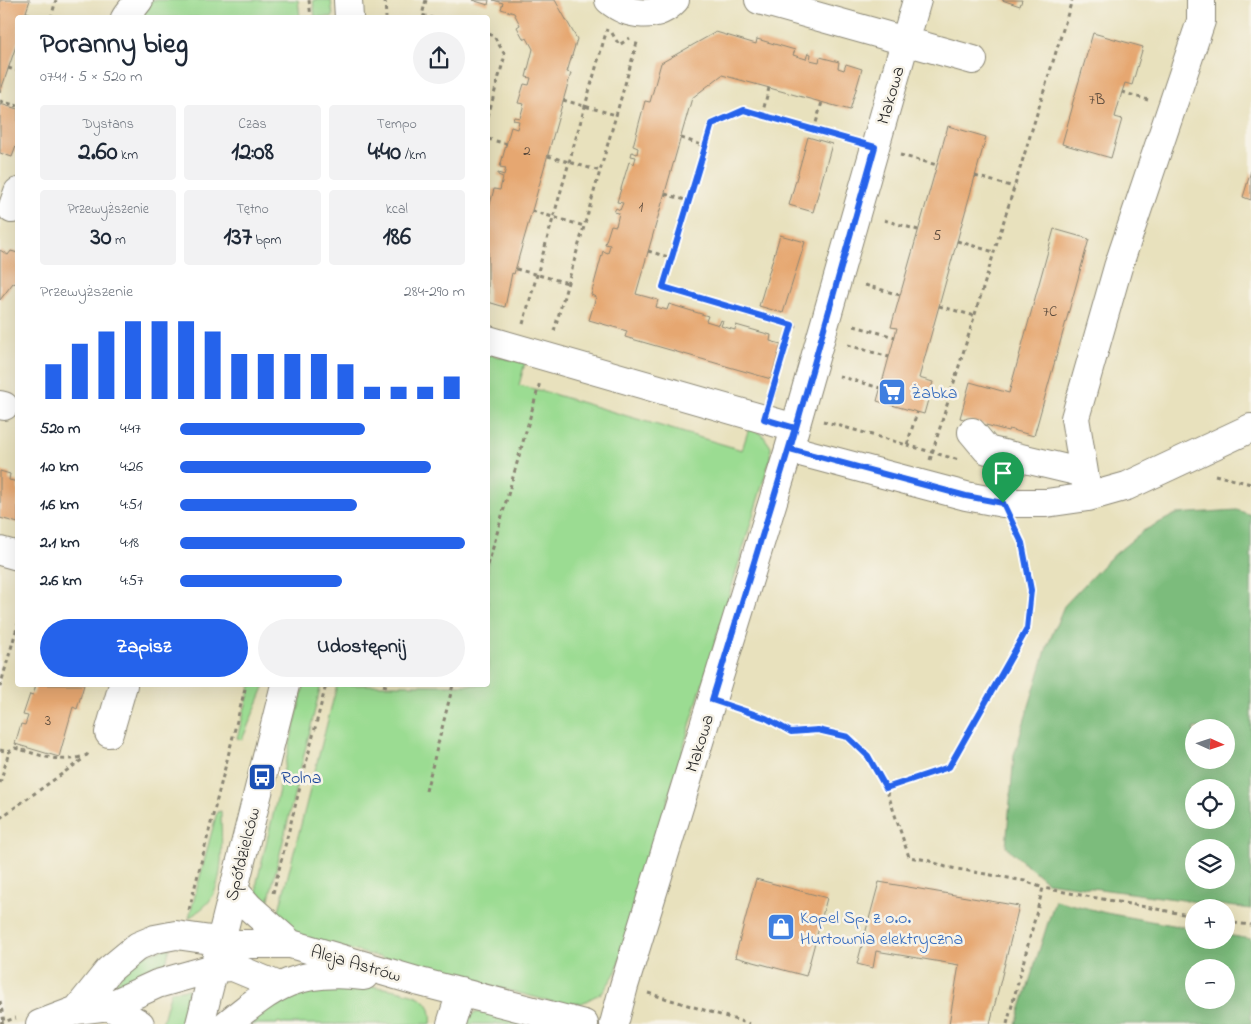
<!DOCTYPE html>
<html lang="pl">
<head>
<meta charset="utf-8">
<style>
  :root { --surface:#fff; --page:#f2f2f3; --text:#1f2937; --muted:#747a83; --accent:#2563eb }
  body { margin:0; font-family:"Indie Flower",sans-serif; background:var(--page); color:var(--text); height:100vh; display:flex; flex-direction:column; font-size:19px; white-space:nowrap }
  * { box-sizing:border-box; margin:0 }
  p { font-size:16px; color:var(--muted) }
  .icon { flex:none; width:28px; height:28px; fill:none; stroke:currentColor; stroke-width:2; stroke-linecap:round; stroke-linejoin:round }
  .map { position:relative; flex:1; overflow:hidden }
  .sheet { position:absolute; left:15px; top:15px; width:475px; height:672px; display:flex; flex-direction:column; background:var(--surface); border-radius:5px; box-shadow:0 5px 20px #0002 }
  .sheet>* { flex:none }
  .needle { width:32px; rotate:93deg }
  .controls { position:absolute; left:1185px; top:719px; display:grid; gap:10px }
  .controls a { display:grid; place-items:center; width:50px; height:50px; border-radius:50%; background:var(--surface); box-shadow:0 5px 20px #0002; font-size:25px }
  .pin { position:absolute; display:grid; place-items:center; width:42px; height:42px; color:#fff; margin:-51px -21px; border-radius:50% 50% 50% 0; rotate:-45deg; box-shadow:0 0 5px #0007 }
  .pin .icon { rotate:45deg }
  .round { display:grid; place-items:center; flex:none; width:52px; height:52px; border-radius:26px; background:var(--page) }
  .head { display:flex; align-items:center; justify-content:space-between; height:85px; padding:0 25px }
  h1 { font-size:28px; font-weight:800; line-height:38px }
  .stats { display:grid; grid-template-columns:repeat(3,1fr); gap:8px; height:85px; padding:5px 25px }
  .stats div { display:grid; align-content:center; border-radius:5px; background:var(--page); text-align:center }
  .stats b { font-size:25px; font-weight:800 }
  .stats small { font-size:14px; font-weight:400 }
  .stats p { font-size:14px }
  .chart { height:140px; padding:10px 25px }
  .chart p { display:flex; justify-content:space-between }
  .chart svg { width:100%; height:90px; margin-top:5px; stroke:var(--accent); stroke-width:6 }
  .button { display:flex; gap:10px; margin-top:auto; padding:10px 25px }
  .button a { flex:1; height:58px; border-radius:30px; background:var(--accent); color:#fff; font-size:20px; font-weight:800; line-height:58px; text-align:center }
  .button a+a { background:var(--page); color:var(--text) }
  ul { padding:0 25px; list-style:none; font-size:16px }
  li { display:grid; grid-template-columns:80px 60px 1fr; align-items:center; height:38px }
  li i { height:12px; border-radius:6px; background:var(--accent) }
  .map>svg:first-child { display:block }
  .green { fill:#9bdc92; stroke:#63845e }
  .forest { fill:#7cbc7c; stroke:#547454; fill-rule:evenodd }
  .building { fill:#e6a771 }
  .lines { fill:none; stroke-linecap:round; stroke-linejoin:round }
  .minor-casing { stroke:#8a8674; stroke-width:30 }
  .path { stroke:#8a8674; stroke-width:3; stroke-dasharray:4 4; stroke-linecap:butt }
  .minor { stroke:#fff; stroke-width:28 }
  .route-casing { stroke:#fff; stroke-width:10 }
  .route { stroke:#2563eb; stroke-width:6 }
  .labels { text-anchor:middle; stroke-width:5; stroke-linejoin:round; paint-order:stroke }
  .number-label { font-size:15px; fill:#5a4a3c }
  .street-label { font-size:18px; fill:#2b2b2b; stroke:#f7f3e8 }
  .shop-label { font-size:18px; fill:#366cbe; stroke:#f7f3e8; text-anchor:start }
  .transit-label { font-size:18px; fill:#164399; stroke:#f7f3e8; text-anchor:start }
</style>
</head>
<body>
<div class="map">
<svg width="1251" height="1024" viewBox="0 0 1251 1024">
  <rect width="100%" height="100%" fill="#f7f3e8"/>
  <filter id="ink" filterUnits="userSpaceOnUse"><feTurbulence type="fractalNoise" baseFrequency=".02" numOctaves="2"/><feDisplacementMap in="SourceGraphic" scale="10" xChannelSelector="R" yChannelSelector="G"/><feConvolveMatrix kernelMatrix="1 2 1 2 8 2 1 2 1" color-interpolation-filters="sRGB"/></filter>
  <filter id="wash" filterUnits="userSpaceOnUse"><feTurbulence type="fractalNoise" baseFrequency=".0096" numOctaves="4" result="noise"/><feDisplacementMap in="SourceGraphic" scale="20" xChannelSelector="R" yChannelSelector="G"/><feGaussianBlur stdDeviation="1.12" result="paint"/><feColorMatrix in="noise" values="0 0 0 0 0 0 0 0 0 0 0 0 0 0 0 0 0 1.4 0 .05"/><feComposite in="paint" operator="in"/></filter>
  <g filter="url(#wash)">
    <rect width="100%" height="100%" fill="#e8e1bd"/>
    <!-- green -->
    <path class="green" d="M 144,0 L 298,0 L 300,17 L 133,18 Z
      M 313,0 L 331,0 L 333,17 L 315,17 Z
      M 488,354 L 525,363 L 519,385 L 546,392 L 742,450 L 749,428 L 762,434 L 771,447 L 770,459 L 616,972 L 603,992 L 582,1003 L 561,1004 L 309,939 L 287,929 L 289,921 L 278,914 L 337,685 L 488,685 Z
      M 251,685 L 265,685 L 242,740 L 237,738 Z
      M 304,685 L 321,685 L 266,911 L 257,896 L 257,882 Z
      M 221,811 C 221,836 225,875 212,897 C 207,906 197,912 189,918 L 217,812 Z
      M 170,947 L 164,971 L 102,997 L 138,957 Z
      M 344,984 C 361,985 415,989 426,1002 C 431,1008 432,1017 431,1024 L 284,1024 L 278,1022 L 277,1024 L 250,1024 L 266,1012 L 267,1005 L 293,992 Z
      M 189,989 L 180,1024 L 162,1024 L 171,991 Z
      M 484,1012 L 527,1024 L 461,1024 L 474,1013 Z"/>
    <!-- forest -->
    <path class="forest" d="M 1237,510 L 1251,515 L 1251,909 L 1047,882 L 1006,847 L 1014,755 L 1047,647 L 1064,606 L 1108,560 L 1143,531 L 1176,514 ZM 1194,728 L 1226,728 L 1226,760 L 1194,760 ZM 1194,788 L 1226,788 L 1226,820 L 1194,820 ZM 1194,848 L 1226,848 L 1226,880 L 1194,880 Z
      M 1055,900 L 1106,913 L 1194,929 L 1194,940 L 1226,940 L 1226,935 L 1251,939 L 1251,1024 L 1016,1024 ZM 1194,968 L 1226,968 L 1226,1000 L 1194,1000 Z"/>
    <g id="blocks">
      <!-- building -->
      <path class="building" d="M 0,0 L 30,0 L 24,18 L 18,18 L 18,40 L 0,93 Z
        M 472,0 L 489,0 L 488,5 Z
        M 493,0 L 555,0 L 577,39 L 567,72 L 571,73 L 514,274 L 512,273 L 505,307 L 488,302 L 488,230 L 490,224 L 488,223 L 488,212 L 494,189 L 500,190 L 503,177 L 498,175 L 498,173 L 504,175 L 506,168 L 500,167 L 511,127 L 517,129 L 519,121 L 513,120 L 514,117 L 520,118 L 524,104 L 518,103 L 524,84 L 529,85 L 531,78 L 526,77 L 533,49 L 527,38 L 524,40 L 517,27 L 520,25 L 514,13 L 501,9 L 503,3 Z
        M 1002,0 L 1022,0 L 1020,6 Z
        M 716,32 L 756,44 L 757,39 L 795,50 L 793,55 L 806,59 L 808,53 L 811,54 L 810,60 L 819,62 L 820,57 L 839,62 L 838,68 L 844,70 L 846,64 L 862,69 L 850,110 L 722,75 L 692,98 L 636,294 L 658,300 L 656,307 L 667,310 L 669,304 L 708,316 L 706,321 L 719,325 L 721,320 L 723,321 L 721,326 L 735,330 L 736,325 L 771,335 L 770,341 L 781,344 L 771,379 L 625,337 L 627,331 L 589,320 L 596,297 L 591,295 L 603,251 L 608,253 L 610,245 L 605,244 L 611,225 L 616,226 L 619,213 L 614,212 L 616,208 L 620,210 L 623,203 L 617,202 L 629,162 L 634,164 L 636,157 L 631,156 L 632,152 L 637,154 L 638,148 L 633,146 L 645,101 L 650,102 L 661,63 Z
        M 1093,33 L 1143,47 L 1132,85 L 1125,83 L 1122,92 L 1115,117 L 1122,119 L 1111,158 L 1062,144 L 1073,105 L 1072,105 Z
        M 0,104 L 18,109 L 18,141 L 12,157 L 0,153 Z
        M 948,126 L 986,137 L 919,378 L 933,382 L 924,414 L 877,401 L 897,328 L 891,327 Z
        M 808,137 L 832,144 L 813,212 L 789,205 Z
        M 1251,171 L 1251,200 L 1243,197 Z
        M 1054,229 L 1089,239 L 1034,436 L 1009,429 L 1008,431 L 960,418 L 970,382 L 1009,393 Z
        M 780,235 L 805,242 L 783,313 L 759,306 Z
        M 0,250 L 8,255 L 11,251 L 18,253 L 18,284 L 13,283 L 0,300 Z
        M 0,471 L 10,474 L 9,480 L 18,482 L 18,523 L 0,518 Z
        M 36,685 L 84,685 L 77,709 L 73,707 L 59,757 L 15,744 L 21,724 L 25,725 L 28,716 L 23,715 L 30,694 L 33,695 Z
        M 756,879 L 827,898 L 806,976 L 735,957 Z
        M 879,882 L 1019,906 L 990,1024 L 949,1024 L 959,965 L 876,951 L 873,968 L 857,964 Z"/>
    </g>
  </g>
  <g filter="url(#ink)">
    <use href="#blocks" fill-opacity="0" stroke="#8a8674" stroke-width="1"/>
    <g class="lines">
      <!-- minor casing -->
      <g class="minor-casing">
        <path id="minor" d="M 348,0 L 349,18
          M 609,0 C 628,16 657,20 675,0
          M 759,0 L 973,60
          M 125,18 L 139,0
          M 12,209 L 18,192
          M 488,340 L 795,428
          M 0,405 L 4,406
          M 972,432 L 987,450 L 1084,473
          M 789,449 L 966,496 L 1003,503 L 1046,503 L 1088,497 L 1127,486 L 1251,428
          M 1088,497 L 1075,418 L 1118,267 L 1201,21 L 1201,0
          M 0,551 L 18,556
          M 109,733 L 123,685
          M 233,889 L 249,907 L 291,944
          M 109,1006 L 140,1024
          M 77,1010 L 109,970 L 138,946 L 155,939 L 176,935 L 239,944 L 291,944 L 420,982 L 584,1024
          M 40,1024 L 77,1010 L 109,1006 L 157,984 L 214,968 L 233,967 L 279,986
          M 200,1024 L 285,685
          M 227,1024 C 275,985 299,968 364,976
          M 451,1024 L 461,992
          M 614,1024 L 624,986 L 789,449 L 917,0"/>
      </g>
      <!-- path -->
      <path class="path" d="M 309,0 L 311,18
        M 385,0 L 386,18
        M 426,0 L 422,15 L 432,18
        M 26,13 L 41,18
        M 51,18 L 56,0
        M 612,33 L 619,45 L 630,38
        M 488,34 L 494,36 L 505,55 L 488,116
        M 8,68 L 18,71
        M 1122,92 L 1148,100
        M 563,100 L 616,115
        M 0,101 L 18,106
        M 762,115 L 769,88
        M 814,130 L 822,102
        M 681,138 L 705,146
        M 488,139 L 507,144
        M 900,155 L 937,165
        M 548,156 L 600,171
        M 975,176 L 1014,187
        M 665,194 L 689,201
        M 532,211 L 584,226
        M 884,220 L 918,230
        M 957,241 L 994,252
        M 648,251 L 672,258
        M 516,269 L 568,283
        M 865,285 L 900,295
        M 939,306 L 975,316
        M 523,324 L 607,29
        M 854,326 L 895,337
        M 797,327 L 663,287 L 712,124 L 744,110 L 851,140
        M 554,331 L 638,39
        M 848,345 L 889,357
        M 839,376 L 880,388
        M 771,394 L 792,325
        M 823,421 L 907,445 L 917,412
        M 907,445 L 959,460
        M 930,460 L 1072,0
        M 1215,475 L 1251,484
        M 488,565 L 540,382
        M 383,685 L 390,687
        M 0,687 L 18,624
        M 738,709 L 765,718 L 791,732 L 818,730 L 848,737 L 868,756 L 886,788 L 909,857 L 927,860 L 946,867 L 1025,881 L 1043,888
        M 0,750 L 9,752 L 15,748 C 41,755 61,765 87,755 L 89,750
        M 0,783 L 9,752
        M 886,788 L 949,767 L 1027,629 L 1031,590 L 1022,543 L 1015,529
        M 426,791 L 453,685
        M 0,818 L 83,759
        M 273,893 L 326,685
        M 189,910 L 246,685
        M 1226,922 L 1251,925
        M 648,993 L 750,1024
        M 0,1001 L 4,1022
        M 0,1023 L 16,1018
        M 1007,1024 L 1043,888 L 1194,916"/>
      <!-- minor -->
      <use href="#minor" class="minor"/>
    </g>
  </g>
  <g class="lines" filter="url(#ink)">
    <!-- route casing -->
    <g class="route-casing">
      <path id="route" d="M 1003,503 L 966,496 L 790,449 L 875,147 L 744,110 L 712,124 L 663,287 L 792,325 L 764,419 L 795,428 L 712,700 L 766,718 L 791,732 L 818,730 L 848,737 L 868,756 L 886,788 L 949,767 L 1027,629 L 1031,590 L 1022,543 L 1003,503"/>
    </g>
    <!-- route -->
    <use href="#route" class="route"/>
  </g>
  <!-- icons -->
  <defs>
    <g id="supermarket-square" transform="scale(1.4375)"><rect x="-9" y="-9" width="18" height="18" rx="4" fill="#3f7fe0" stroke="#f7f3e8"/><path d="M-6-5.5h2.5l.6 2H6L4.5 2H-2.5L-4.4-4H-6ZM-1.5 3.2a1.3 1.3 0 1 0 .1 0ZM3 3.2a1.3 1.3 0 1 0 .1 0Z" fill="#fff"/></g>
    <g id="bus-square" transform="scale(1.4375)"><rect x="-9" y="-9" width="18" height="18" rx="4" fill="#1a4fb4" stroke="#f7f3e8"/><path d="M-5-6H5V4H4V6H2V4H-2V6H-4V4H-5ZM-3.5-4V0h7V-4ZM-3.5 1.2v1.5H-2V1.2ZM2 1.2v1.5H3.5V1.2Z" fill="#fff"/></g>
    <g id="shop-square" transform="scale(1.4375)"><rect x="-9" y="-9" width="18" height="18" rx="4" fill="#3f7fe0" stroke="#f7f3e8"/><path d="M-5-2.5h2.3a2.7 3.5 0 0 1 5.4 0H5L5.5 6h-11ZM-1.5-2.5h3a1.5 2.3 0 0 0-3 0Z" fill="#fff"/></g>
  </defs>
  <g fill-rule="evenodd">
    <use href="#supermarket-square" x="892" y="392"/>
    <use href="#bus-square" x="262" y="777"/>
    <use href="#shop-square" x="781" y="927"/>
  </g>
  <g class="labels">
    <!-- number labels -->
    <g class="number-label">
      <text x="1097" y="104">7B</text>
      <text x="527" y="155">2</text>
      <text x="641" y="211">1</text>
      <text x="937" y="240">5</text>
      <text x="1050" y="316">7C</text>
      <text x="48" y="725">3</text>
    </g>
    <!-- street labels -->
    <g class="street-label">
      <text transform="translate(890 95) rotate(-74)" y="6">Makowa</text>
      <text transform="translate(699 743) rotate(-73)" y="6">Makowa</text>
      <text transform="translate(242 854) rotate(-76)" y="6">Spółdzielców</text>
      <text transform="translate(356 963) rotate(16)" y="6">Aleja Astrów</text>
    </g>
    <!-- shop labels -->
    <g class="shop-label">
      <text x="911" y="398">Żabka</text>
      <text x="800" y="923">Kopel Sp. z o.o.<tspan x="800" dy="21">Hurtownia elektryczna</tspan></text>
    </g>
    <!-- transit labels -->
    <g class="transit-label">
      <text x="281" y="783">Rolna</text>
    </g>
  </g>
</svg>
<div class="controls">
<a><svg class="needle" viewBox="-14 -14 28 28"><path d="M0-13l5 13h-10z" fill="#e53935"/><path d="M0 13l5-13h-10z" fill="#747a83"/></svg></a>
<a><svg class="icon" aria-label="locate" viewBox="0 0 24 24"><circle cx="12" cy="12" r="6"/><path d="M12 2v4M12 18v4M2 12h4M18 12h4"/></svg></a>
<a><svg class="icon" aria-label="layers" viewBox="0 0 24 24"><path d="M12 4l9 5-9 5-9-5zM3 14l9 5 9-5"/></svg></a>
<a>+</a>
<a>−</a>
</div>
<div class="pin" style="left:1003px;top:503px;background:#1e9e55"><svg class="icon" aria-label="arrive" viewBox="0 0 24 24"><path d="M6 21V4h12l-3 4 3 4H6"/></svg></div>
<section class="sheet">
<div class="head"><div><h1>Poranny bieg</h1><p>07:41 · 5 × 520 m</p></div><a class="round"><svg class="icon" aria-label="share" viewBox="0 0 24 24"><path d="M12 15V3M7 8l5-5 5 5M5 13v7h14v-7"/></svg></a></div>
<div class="stats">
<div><p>Dystans</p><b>2.60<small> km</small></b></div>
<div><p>Czas</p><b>12:08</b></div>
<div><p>Tempo</p><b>4:40<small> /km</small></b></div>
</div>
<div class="stats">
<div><p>Przewyższenie</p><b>30<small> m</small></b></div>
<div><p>Tętno</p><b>137<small> bpm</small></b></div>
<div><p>kcal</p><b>186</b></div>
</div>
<div class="chart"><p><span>Przewyższenie</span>284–290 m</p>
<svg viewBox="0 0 160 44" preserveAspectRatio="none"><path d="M5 44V27M15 44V17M25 44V11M35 44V6M45 44V6M55 44V6M65 44V11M75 44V22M85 44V22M95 44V22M105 44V22M115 44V27M125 44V38M135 44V38M145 44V38M155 44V33"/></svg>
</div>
<ul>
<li><b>520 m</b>4:47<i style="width:65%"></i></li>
<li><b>1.0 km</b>4:26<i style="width:88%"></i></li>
<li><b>1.6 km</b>4:51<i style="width:62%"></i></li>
<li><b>2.1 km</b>4:18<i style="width:100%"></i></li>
<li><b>2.6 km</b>4:57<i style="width:57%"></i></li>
</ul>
<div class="button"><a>Zapisz</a><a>Udostępnij</a></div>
</section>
</div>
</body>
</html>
